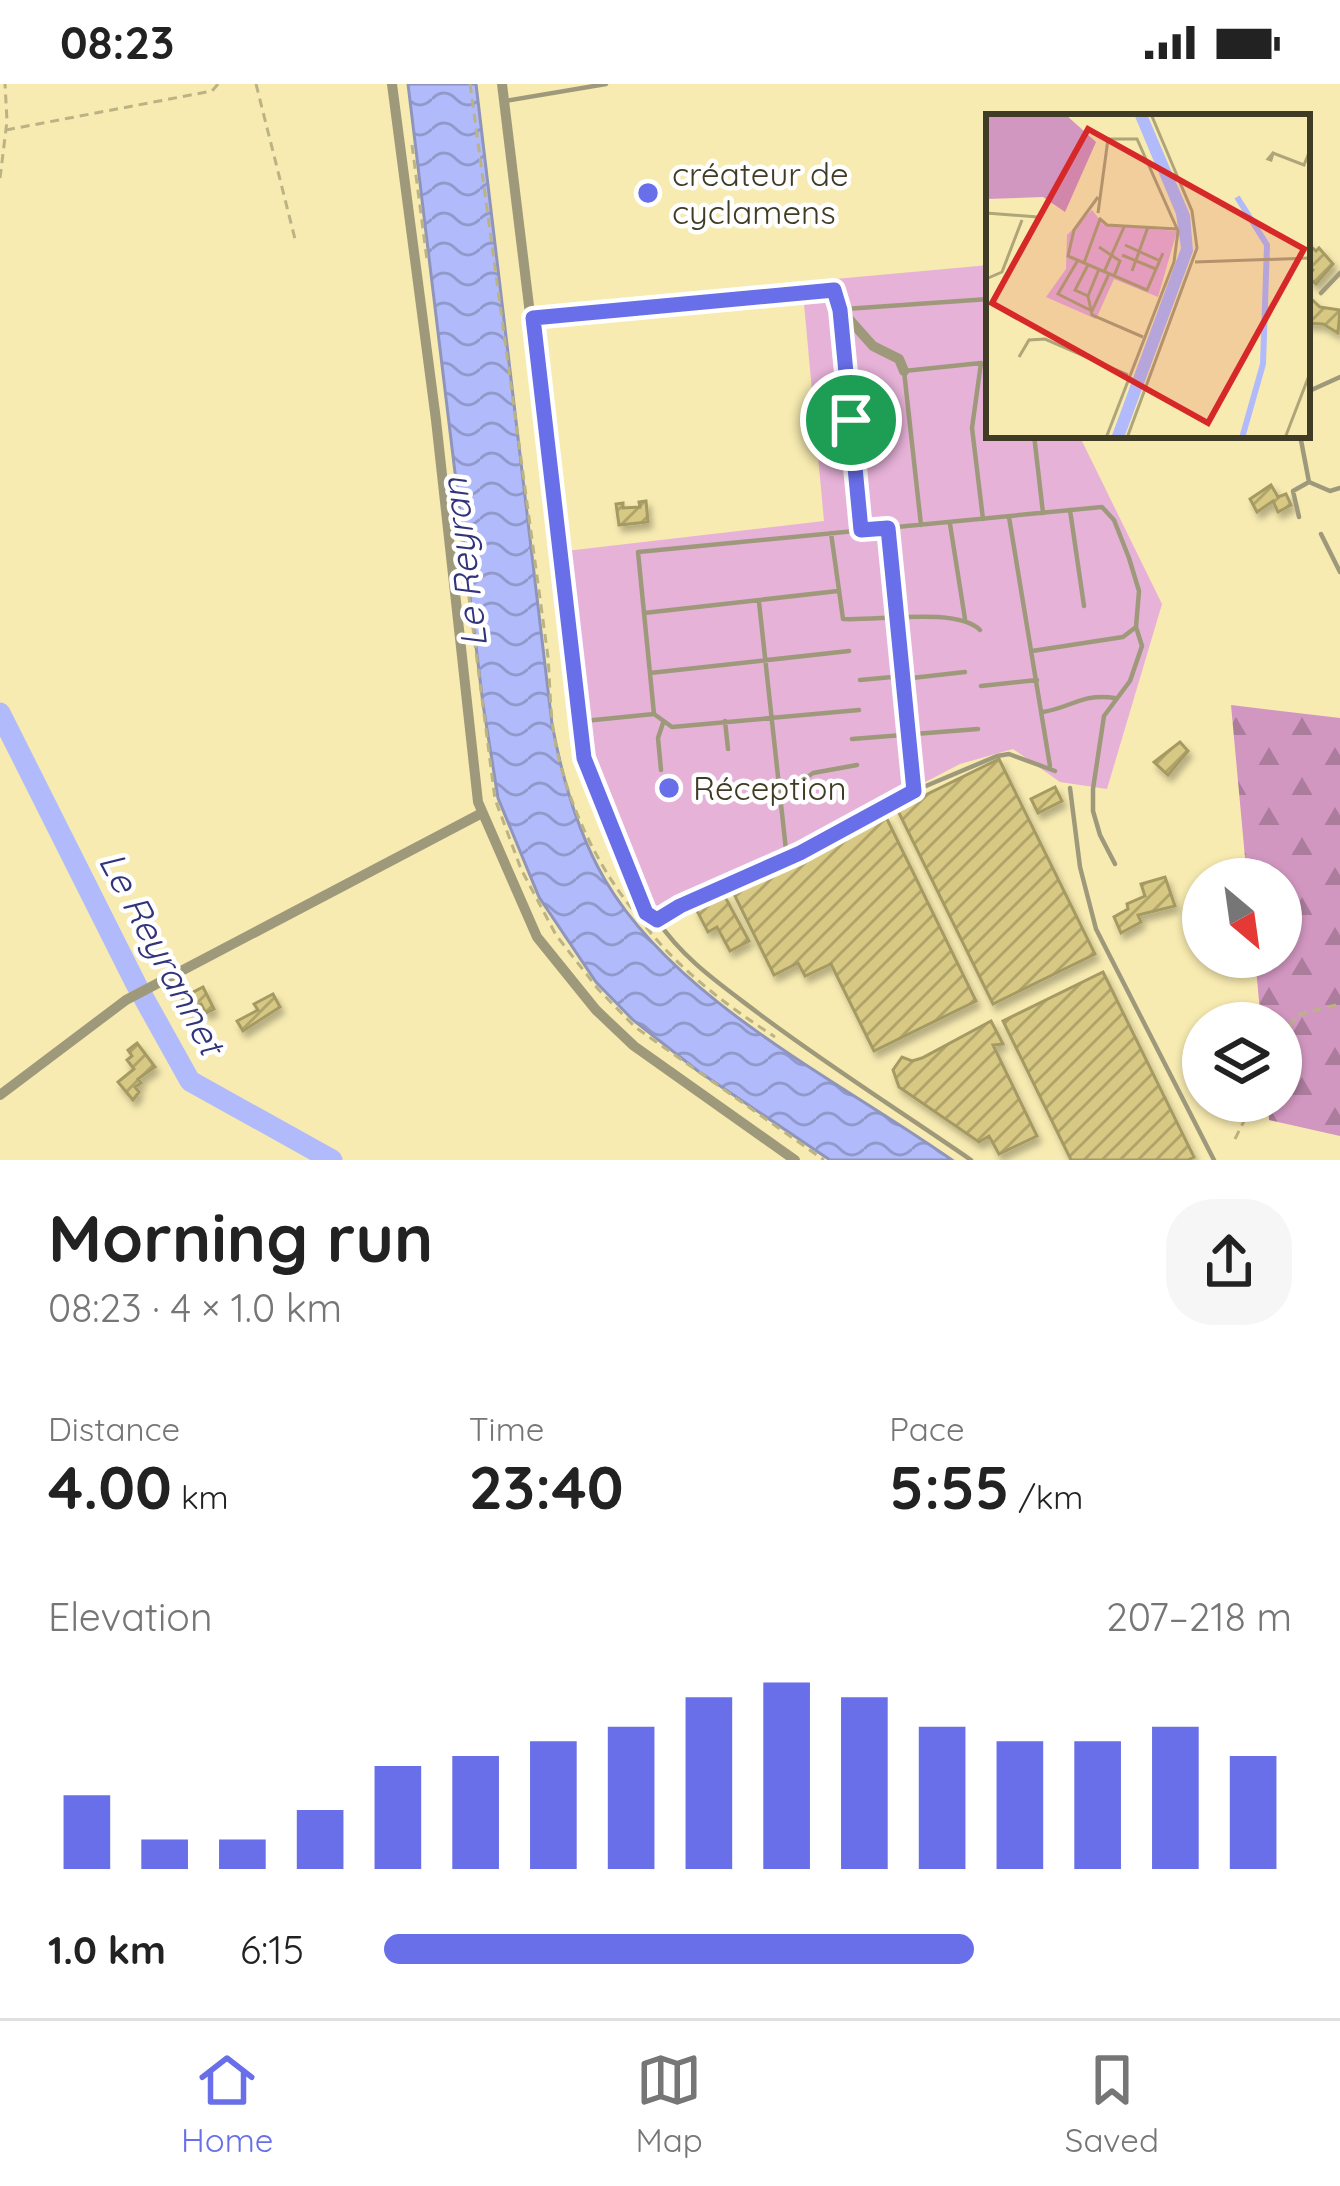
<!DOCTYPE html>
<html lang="en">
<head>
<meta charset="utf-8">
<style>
  :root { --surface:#fff; --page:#f6f6f6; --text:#222; --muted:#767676; --line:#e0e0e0; --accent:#686fe8 }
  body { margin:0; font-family:Quicksand,sans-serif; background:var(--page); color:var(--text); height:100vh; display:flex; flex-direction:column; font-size:45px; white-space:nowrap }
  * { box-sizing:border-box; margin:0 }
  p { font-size:39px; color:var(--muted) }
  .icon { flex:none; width:66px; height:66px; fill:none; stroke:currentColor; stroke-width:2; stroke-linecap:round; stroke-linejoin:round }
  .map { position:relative; height:1076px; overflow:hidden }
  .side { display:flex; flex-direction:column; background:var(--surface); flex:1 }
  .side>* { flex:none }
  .needle { width:78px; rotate:151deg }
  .controls { position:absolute; left:1182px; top:774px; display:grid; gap:24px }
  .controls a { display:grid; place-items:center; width:120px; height:120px; border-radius:50%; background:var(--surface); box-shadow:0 3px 9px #0004; font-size:60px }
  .pin { position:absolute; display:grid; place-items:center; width:102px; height:102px; color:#fff; margin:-51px; border:6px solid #fff; border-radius:50%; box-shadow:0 3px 12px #0007 }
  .round { display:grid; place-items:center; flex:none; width:126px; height:126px; border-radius:48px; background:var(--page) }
  .head { display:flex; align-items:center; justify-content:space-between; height:204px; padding:0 48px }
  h1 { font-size:66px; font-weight:700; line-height:90px }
  .metrics { display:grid; grid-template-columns:repeat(3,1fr); gap:18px; height:204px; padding:12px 48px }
  .metrics div { display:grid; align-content:center }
  .metrics b { font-size:60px; font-weight:700 }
  .metrics small { font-size:33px; font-weight:400 }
  .metrics p { font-size:33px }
  .chart { height:336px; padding:24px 48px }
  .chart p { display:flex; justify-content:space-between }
  .chart svg { width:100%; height:216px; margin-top:12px; stroke:var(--accent); stroke-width:6 }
  ul { padding:0 48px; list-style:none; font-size:39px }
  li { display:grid; grid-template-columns:192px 144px 1fr; align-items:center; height:90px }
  li i { height:30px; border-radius:15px; background:var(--accent) }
  .status { display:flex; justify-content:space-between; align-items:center; height:84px; padding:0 60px; background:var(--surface); direction:ltr }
  .status svg { height:33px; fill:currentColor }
  .menu { display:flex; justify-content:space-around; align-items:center; height:168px; border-top:3px solid var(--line); background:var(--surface); font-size:33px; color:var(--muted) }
  .menu a { display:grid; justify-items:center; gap:6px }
  .menu .on { color:var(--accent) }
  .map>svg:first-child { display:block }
  .forest { fill:url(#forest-firs) }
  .park { fill:#e7b2d8 }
  .water { fill:url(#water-waves); stroke:#8f95ba; stroke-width:3 }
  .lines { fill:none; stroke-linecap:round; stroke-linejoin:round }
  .river { stroke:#b1bbfb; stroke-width:21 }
  .building { fill:url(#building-hatch); stroke:#a69a64; stroke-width:3; filter:url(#shadow) }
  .path { stroke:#bcb384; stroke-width:3; stroke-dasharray:9 6; stroke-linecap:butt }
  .lane { stroke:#9f997c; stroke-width:4.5 }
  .street { stroke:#9f997c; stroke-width:10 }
  .route-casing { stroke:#fff; stroke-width:24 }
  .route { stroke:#686fe8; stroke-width:15 }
  .poi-dot { fill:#686fe8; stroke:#fff; stroke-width:4.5 }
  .labels { text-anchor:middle; stroke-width:9; stroke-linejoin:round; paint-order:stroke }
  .poi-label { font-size:33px; fill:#403b24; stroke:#fff; text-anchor:start }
  .water-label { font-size:36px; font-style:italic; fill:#31337b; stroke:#fff }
  .inset-river { fill:none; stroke:#b1bbfb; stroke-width:6 }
  .inset-road { fill:none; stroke:#aea579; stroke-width:3 }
  .view { fill:#d62828; fill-opacity:0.15; stroke:#d62828; stroke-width:6 }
  .inset-edge { fill:none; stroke:#403b24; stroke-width:6 }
</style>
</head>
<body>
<div class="status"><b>08:23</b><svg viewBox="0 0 49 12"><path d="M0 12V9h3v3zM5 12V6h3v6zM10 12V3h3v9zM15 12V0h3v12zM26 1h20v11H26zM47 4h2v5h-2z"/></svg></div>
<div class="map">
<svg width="1340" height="1076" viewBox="0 0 1340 1076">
  <defs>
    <pattern id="forest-firs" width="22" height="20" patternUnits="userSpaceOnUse" patternTransform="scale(3)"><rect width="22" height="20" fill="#d297c1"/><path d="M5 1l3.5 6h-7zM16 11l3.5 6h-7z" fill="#ac7c9d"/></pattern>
    <pattern id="water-waves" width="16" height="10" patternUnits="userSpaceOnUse" patternTransform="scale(3)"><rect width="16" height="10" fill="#b1bbfb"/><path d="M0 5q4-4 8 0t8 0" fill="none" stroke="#9199cb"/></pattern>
    <pattern id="building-hatch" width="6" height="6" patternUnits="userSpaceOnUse" patternTransform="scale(3)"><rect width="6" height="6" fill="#d7c883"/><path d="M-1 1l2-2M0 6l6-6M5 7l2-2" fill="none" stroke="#b0a46b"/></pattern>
    <filter id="shadow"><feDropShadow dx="3.5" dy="6" stdDeviation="3" flood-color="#0004"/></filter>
  </defs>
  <rect width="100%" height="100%" fill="#f7ebb1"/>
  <!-- forest -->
  <path class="forest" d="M 1231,621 L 1340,634 L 1340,1052 L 1269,1036 L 1268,1017 L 1281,1017 L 1281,939 L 1261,939 L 1255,873 L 1281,873 L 1281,795 L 1247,795 Z"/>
  <!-- park -->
  <path class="park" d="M 989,181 L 989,351 L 1079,351 L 1162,520 L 1107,705 L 1060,698 L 1013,665 L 960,680 L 719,805 L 651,825 L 586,655 L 566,467 L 824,437 L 802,198 Z"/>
  <!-- water -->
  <path class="water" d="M 408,0 L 476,0 L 552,640 C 562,693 577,748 605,796 C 676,917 838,996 952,1076 L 830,1076 L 698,987 L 633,936 L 596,898 L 539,813 L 498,714 L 483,620 Z"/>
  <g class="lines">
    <!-- river -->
    <path class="river" d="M 0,629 L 136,900 L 190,997 L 332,1076"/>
  </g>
  <!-- building -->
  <path class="building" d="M 1307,159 L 1316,167 L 1319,164 L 1333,180 L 1316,200 L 1308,193 L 1313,186 L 1307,182 Z
    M 1307,211 L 1320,223 L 1340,226 L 1338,249 L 1323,240 L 1307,239 Z
    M 1271,401 L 1278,413 L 1286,410 L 1291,421 L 1278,428 L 1273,417 L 1257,428 L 1250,415 Z
    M 646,417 L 648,438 L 619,441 L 616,420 L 623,419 L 623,424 L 640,423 L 639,418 Z
    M 1180,658 L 1188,667 L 1168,691 L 1154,678 Z
    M 999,675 L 1095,870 L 993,920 L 897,725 Z
    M 1055,703 L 1062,717 L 1038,729 L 1031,715 Z
    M 886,733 L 976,917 L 874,967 L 831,880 L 805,892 L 798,879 L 774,891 L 733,808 Z
    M 1165,793 L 1175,822 L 1138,831 L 1141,838 L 1121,849 L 1114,833 L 1128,825 L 1127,820 L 1145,812 L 1141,800 Z
    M 724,811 L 749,857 L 730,867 L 717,843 L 708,848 L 696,825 Z
    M 1103,888 L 1194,1073 L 1188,1076 L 1071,1076 L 1003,937 Z
    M 203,903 L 214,925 L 206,929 L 201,920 L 188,927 L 182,914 Z
    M 273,910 L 280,923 L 243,947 L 237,937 L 258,926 L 254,920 Z
    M 991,937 L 1003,960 L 993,961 L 1037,1052 L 999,1070 L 989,1052 L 979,1058 L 899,1003 L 893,986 L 902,973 L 912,977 L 922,974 Z
    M 137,959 L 155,983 L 138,995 L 141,999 L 135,1003 L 139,1008 L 133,1016 L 118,998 L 134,985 L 127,976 L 132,972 L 128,966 Z"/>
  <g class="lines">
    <!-- path -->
    <path class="path" d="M 256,0 L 296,159
      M 470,0 L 548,573 C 550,600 550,630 555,657 C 567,717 595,779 633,826
      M 6,46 L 212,7 L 218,0
      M 412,61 L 427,176
      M 0,94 L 7,37 L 5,0
      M 459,436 L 495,715 L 521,785 L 556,851 L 598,905 L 635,943 L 824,1076
      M 646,843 C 682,888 726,921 775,953
      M 1281,955 L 1297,931 L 1340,920
      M 1235,1055 L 1254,1017"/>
    <!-- lane -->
    <path class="lane" d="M 505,17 L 606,0
      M 1321,209 L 1340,189
      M 845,225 L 989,215
      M 841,232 L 861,447
      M 533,234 L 834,207 L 839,221
      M 1307,308 L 1340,293
      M 1034,351 L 1043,429
      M 1309,398 L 1330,407 L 1340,404
      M 1070,426 L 1084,522
      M 1009,433 L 1050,682
      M 1299,433 L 1293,407 L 1309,398 L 1300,351
      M 950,440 L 965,535
      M 921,441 L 904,287 L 981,279 L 972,344 L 983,435
      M 888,444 L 914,707
      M 831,449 L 843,535 C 877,537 957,523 980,546
      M 1321,450 L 1340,488
      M 759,518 L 786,766 L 795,769
      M 644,529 L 838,507
      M 1032,567 L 1123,553 L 1136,543
      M 650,589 L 849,567
      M 903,595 L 965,588
      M 860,596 L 903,592
      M 981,602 L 1037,596
      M 859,626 L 672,643 L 654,630 L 638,468 L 1102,423 L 1114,436 L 1129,474 L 1139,507 L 1136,543 L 1142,562 L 1130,597 L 1104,632 L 1093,705 L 1093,727 L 1100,751 L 1115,780
      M 1043,628 C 1073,623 1082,609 1115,614
      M 584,637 L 654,630
      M 725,637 L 728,665
      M 852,655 L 978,645
      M 661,686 L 658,654 L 663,639
      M 778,701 L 795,702 L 813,689 L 857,681
      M 1070,704 L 1080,783 L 1096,845 L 1214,1076
      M 971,1076 C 900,1027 827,981 758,929 C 720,900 684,876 657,836 L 679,822 L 800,769 L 914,707 L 997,672 L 1009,670 L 1055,687"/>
    <!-- street -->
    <path class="street" d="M 392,0 L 436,336 L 478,718 L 537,853 L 596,926 L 634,962 L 795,1076
      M 502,0 L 584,674 L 646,829 L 657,836
      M 840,225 L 873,262 L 899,275 L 904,287
      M 0,1011 L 126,916 L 482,729"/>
  </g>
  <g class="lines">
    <!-- route casing -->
    <g class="route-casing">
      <path id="route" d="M 834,206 L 840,226 L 861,446 L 888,444 L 914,707 L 800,769 L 680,822 L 657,836 L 646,829 L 584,674 L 533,234 Z"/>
    </g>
    <!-- route -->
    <use href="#route" class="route"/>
  </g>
  <!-- markers -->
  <g class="poi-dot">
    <circle cx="648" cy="109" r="12"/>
    <circle cx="669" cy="704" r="12"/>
  </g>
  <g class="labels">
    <!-- poi labels -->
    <g class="poi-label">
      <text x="672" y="102">créateur de<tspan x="672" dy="38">cyclamens</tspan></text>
      <text x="693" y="716">Réception</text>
    </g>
    <!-- water labels -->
    <g class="water-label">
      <text transform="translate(464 479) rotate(-97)" y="13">Le Reyran</text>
      <text transform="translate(162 869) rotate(62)" y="13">Le Reyrannet</text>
    </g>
  </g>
  <!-- overview -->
  <g transform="translate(986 30)">
    <rect width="324" height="324" fill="#f7ebb1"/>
    <path d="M 0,0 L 79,0 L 110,28 L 79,98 L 57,83 L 0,85 Z" fill="#d297c1"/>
    <path d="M 106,96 L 118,111 L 191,117 L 172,183 L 128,165 L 110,205 L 60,183 L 80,155 L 81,121 Z" fill="#e7b2d8"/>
    <path d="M 148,0 L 161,0 L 204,101 L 207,137 L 138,324 L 125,324 L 195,134 L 190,100 Z" fill="#b1bbfb"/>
    <path class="inset-river" d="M 251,83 L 281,131 L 277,250 L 256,324"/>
    <path class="inset-road" d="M 287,39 L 282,45 L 285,46 L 287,39 L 318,51 L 324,36M 112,83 L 88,116 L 82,142 L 161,176 L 177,139M 0,99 L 52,103M 112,99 L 122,25 L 151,25 L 192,117 L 188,148 L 120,324M 113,104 L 121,111 L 191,115M 139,131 L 172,146M 113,133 L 134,147 L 128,162M 136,141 L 170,155M 92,146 L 72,180 L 106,197 L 123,160M 209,148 L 324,144M 98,149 L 114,105M 102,151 L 89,176 L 102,182 L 113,155M 146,157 L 162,113M 118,158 L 138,113M 0,165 L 16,158 L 36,106M 102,182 L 106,201 L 157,223M 33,243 L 43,226 L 59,225 L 142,261M 141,324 L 211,134 L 206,97 L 165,0M 299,324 L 324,259"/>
    <path class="view" d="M 102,15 L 318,135 L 222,309 L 6,189 Z"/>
    <rect width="324" height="324" class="inset-edge"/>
  </g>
</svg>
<div class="controls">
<a><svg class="needle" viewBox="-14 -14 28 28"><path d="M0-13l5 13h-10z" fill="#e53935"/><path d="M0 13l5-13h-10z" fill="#767676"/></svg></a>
<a><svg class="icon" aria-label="layers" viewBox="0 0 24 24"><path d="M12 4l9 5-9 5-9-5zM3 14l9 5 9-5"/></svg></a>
</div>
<div class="pin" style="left:851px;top:336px;background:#1e9e55"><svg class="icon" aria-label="arrive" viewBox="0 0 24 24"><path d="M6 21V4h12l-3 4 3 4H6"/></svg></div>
</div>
<section class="side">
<div class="head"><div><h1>Morning run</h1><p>08:23 · 4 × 1.0 km</p></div><a class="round"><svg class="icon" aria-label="share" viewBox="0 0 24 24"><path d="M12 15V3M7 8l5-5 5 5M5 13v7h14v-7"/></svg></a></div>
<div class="metrics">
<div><p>Distance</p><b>4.00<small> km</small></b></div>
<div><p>Time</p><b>23:40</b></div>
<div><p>Pace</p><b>5:55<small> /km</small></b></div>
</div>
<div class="chart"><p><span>Elevation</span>207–218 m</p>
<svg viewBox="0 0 160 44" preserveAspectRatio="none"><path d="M5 44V29M15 44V38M25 44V38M35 44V32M45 44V23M55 44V21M65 44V18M75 44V15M85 44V9M95 44V6M105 44V9M115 44V15M125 44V18M135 44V18M145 44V15M155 44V21"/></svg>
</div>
<ul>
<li><b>1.0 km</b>6:15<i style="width:65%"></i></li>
</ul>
</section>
<nav class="menu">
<a class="on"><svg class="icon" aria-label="home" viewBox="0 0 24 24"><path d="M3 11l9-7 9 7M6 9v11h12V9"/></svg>Home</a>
<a><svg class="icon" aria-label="map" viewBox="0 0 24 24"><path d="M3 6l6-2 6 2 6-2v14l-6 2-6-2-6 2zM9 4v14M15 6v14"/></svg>Map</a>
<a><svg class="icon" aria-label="saved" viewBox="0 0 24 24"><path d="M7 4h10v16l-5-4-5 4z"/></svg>Saved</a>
</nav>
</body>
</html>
